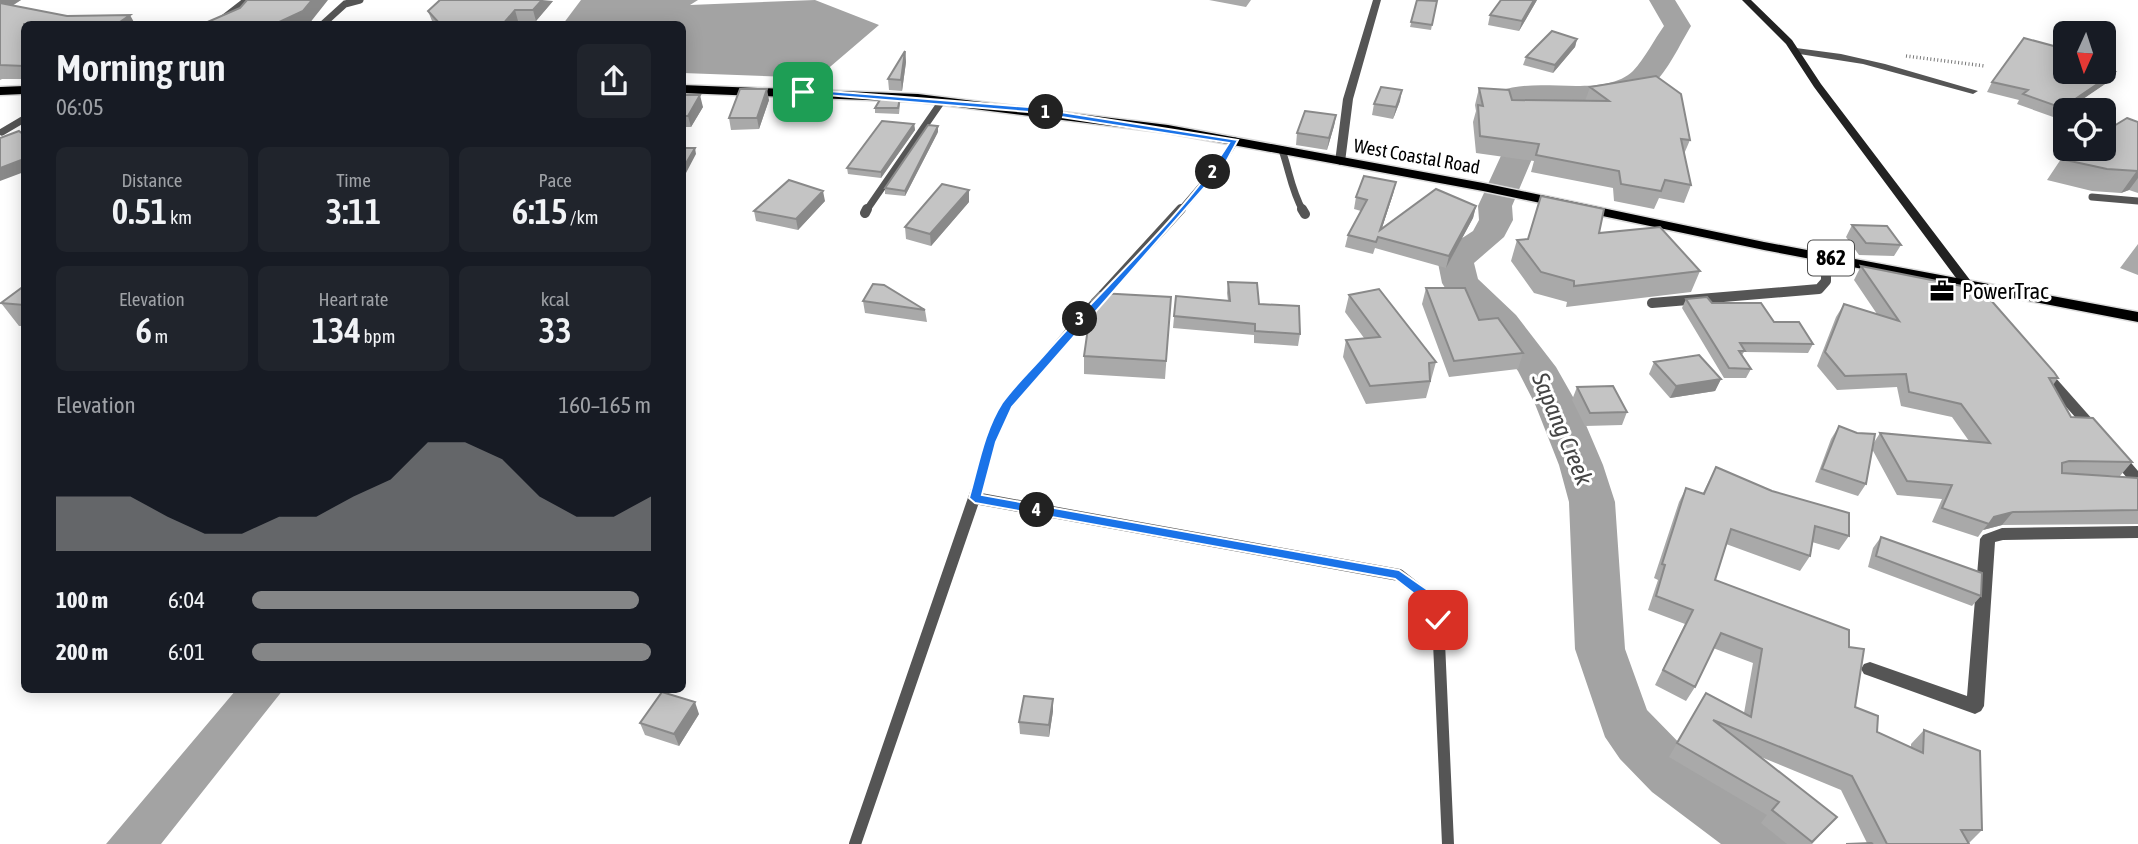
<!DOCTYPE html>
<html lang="en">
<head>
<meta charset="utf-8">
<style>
  :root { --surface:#171b24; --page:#20242c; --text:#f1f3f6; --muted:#9ea1a6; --accent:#858687 }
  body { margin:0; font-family:"Asap Condensed",sans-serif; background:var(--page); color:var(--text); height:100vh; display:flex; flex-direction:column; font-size:26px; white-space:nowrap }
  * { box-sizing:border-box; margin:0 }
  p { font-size:23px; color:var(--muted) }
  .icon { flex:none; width:38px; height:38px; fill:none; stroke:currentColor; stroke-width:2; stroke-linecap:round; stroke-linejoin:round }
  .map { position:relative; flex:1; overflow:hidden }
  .panel { position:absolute; left:21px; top:21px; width:665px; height:672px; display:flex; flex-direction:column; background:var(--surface); border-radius:10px; box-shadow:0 4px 18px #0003 }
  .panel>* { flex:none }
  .needle { width:46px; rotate:183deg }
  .buttons { position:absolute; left:2053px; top:21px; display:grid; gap:14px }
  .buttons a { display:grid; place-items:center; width:63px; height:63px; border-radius:10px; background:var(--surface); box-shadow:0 4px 18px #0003; font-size:35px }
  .pin { position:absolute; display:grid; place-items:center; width:60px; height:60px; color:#fff; margin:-30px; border-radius:14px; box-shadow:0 4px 10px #0006 }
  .km { position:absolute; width:35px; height:35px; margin:-18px; border-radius:50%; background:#222; color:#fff; font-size:19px; line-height:35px; text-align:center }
  .round { display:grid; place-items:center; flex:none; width:74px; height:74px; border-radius:10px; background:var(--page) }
  .headline { display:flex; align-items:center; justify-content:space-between; height:119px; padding:0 35px }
  h1 { font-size:38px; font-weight:600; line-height:52px }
  .stats { display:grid; grid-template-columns:repeat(3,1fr); gap:10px; height:119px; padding:7px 35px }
  .stats div { display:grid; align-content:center; border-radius:10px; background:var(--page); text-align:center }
  .stats b { font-size:35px; font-weight:600 }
  .stats small { font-size:19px; font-weight:400 }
  .stats p { font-size:19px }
  .chart { height:196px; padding:14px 35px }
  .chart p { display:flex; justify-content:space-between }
  .chart svg { width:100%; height:126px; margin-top:7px; fill:var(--accent); opacity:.7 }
  ul { padding:0 35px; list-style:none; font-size:23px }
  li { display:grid; grid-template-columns:112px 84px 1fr; align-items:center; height:52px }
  li i { height:18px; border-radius:9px; background:var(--accent) }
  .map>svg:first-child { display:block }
  .water { fill:#a3a3a3 }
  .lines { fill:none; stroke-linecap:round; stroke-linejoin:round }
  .river { fill:#a3a3a3; fill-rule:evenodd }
  .primary-casing { stroke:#dbdbdb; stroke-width:3 }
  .path { stroke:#777; stroke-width:3.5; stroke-dasharray:1 2.5; stroke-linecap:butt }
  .lane-far2 { stroke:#555; stroke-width:7 }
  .lane-far1 { stroke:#555; stroke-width:10 }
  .lane { stroke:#555; stroke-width:12 }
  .street { fill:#555; fill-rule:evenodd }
  .secondary { fill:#222; fill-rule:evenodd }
  .primary { fill:#000; fill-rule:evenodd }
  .wall { fill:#a9a9a9 }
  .shaded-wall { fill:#898989 }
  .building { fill:#c4c4c4; stroke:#898989; stroke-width:2 }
  .route { fill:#1a73e8; stroke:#fff; stroke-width:2 }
  .labels { text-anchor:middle; stroke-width:6; stroke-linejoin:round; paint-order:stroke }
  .far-street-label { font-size:19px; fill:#000; stroke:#fff }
  .shield { fill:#fff; stroke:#4c4c4c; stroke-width:2 }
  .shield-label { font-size:21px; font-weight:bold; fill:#000 }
  .poi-label { font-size:23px; fill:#000; stroke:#fff; text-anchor:start }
  .water-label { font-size:24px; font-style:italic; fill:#444; stroke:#fff }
</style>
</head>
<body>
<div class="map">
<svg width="2138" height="844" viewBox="0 0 2138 844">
  <rect width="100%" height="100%" fill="#fff"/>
  <!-- water -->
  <path class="water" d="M 581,0 L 698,0 L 690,5 L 815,0 L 879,25 L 817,78 L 683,73 L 682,24 L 563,24 Z
    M 236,690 L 283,690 L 161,844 L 106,844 Z"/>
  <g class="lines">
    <!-- river -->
    <path class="river" d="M 1649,0 L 1675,0 L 1691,26 C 1680,44 1668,71 1652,85 C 1619,112 1562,101 1524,102 L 1537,147 L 1512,206 L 1513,220 L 1504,237 L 1474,263 L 1478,279 L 1516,315 L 1556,367 L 1577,404 L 1603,465 L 1615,502 L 1625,649 L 1647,710 L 1692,756 L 1788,825 L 1796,844 L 1721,844 L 1652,792 L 1620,759 L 1605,737 L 1575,649 L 1569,502 L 1559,465 L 1535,404 L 1518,371 L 1488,331 L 1447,291 L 1442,283 L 1438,263 L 1447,248 L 1473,231 L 1479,220 L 1478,206 L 1505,147 L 1494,102 L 1500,91 C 1537,76 1604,99 1633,71 C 1645,58 1654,40 1664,26 Z"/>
    <!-- primary casing -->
    <g class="primary-casing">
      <path id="primary" d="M 682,85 L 918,94 L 1168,125 L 1483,183 L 1764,242 L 2138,312 L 2138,322 L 1764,250 L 1483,191 L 1168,133 L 918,102 L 682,93 Z
        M 24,86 L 24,94 L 0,95 L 0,87 Z"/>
    </g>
    <!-- path -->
    <path class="path" d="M 1906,56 L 1985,66"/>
    <!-- lane-far2 -->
    <path class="lane-far2" d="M 216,24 L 247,0
      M 323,24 L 345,4 L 360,0
      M 2,132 L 24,119
      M 1282,150 C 1290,173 1291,189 1303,211
      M 2092,197 L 2138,201
      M 866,211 L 942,101
      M 1180,211 L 1222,162 L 1235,141"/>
    <!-- lane-far1 -->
    <path class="lane-far1" d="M 1302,209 L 1305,214
      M 865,213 L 867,209
      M 1652,303 L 1819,289 L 1826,281 L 1826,257
      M 978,486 L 990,442 L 1007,406 L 1085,314 L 1181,209"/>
    <!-- lane -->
    <path class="lane" d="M 975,498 L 1399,575 L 1427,597 L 1438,620 L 1448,844
      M 855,844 L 979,484"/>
    <!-- street -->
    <path class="street" d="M 1373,0 L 1381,0 L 1353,99 L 1345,162 L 1340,165 L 1335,162 L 1343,99 Z
      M 1796,48 L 1841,54 L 1885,64 L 1978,91 L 1973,94 L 1863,64 L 1793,53 L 1793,49 Z
      M 2042,367 L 2047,368 L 2101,429 L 2103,432 L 2101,435 L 2091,435 L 2037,374 L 2035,371 L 2037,368 Z
      M 2116,450 L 2121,451 L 2138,471 L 2138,486 L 2133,485 L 2111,459 L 2109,455 L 2111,451 Z
      M 2138,526 L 2138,538 L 2003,540 L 1995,542 L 1984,706 L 1981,711 L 1975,714 L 1864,674 L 1861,669 L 1864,664 L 1870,662 L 1967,696 L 1980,539 L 1983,535 L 2002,528 Z"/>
    <!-- secondary -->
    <path class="secondary" d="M 1742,0 L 1751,0 L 1792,40 L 1821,84 L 1970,280 L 1972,283 L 1970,286 L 1962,286 L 1814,87 L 1786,44 Z"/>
    <!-- primary -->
    <use href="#primary" class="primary"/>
  </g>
  <!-- wall -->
  <path class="wall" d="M 0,0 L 21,0 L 12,6 L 67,16 L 24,24 L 24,79 L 2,79 L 0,80 Z
    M 1209,0 L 1251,0 L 1246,7 Z
    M 1417,0 L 1432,25 L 1431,30 L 1410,27 Z
    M 1537,0 L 1519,31 L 1488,25 L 1490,15 Z
    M 553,1 L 536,21 L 518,21 L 515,24 L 435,24 L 432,21 L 428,11 Z
    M 1577,39 L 1575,47 L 1553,73 L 1523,65 L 1526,57 Z
    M 905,51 L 906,62 L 902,91 L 889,90 L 888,79 Z
    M 2062,58 L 2115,72 L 2108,82 L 2065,110 L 2065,112 L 2056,118 L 2017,104 L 2019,100 L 1987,92 L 1992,82 Z
    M 1590,87 L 1690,140 L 1684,154 L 1691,185 L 1684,203 L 1659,198 L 1654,209 L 1614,201 L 1613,188 L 1531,172 L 1534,161 L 1476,153 L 1473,122 L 1476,111 L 1475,105 L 1479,88 L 1512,100 L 1585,101 Z
    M 682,95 L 703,107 L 691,127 L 682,127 Z
    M 900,98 L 900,104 L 899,114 L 875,113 L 875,108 Z
    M 769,100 L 759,129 L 731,130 L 729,118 Z
    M 1400,101 L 1393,119 L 1372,115 L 1374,104 Z
    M 1336,115 L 1334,126 L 1327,150 L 1296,145 L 1297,133 Z
    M 2138,122 L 2138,193 L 2129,190 L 2121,193 L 2092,191 L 2047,180 L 2061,159 Z
    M 914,124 L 915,130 L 881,178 L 848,174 L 847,168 Z
    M 938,132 L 905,196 L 885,194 L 885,188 Z
    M 1396,182 L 1393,194 L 1382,228 L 1476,206 L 1473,218 L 1446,268 L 1375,248 L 1373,254 L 1345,247 L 1348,235 L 1361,211 L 1354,209 L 1356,197 Z
    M 825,201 L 798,230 L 756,221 L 754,211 Z
    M 969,202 L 931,246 L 906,239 L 905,227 Z
    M 1852,225 L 1901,245 L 1894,256 L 1859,255 L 1846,237 Z
    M 1599,233 L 1700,271 L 1691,292 L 1566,307 L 1567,302 L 1534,293 L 1511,261 L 1517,240 Z
    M 2138,244 L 2138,275 L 2120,268 Z
    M 1861,266 L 2058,378 L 2053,385 L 2071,417 L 2132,462 L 2120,476 L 2092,475 L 2138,478 L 2138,524 L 2002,525 L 1983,530 L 1978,537 L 1932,522 L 1942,499 L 1897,495 L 1872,449 L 1866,484 L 1858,496 L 1815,482 L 1831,439 L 1839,426 L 1873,444 L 1880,433 L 1969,441 L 1952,417 L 1901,406 L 1897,387 L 1837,390 L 1817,366 L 1836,317 L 1844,304 L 1877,314 L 1854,280 Z
    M 1228,282 L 1300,334 L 1298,346 L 1254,343 L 1254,335 L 1173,328 L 1176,296 L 1228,301 L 1227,293 Z
    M 24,286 L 24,326 L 19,326 L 1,303 Z
    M 1426,288 L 1479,320 L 1523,353 L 1518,369 L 1449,377 L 1422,304 Z
    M 1349,295 L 1436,362 L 1426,398 L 1366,404 L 1343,357 L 1346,340 L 1364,338 L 1345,312 Z
    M 1171,297 L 1165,379 L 1084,374 L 1084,356 Z
    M 1686,299 L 1712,303 L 1774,322 L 1813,344 L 1808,353 L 1744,352 L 1742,355 L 1751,369 L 1746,378 L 1724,378 L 1682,308 Z
    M 863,301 L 925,310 L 927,322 L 865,313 Z
    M 1654,362 L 1721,379 L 1715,391 L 1670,398 L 1649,374 Z
    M 1577,387 L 1627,412 L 1622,425 L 1585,426 L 1572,400 Z
    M 1716,467 L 1849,536 L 1839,550 L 1812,542 L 1810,556 L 1800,571 L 1726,544 L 1715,580 L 1849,647 L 1855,707 L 1877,732 L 1911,747 L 1911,744 L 1924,730 L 1982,830 L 1969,843 L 1969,844 L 1846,844 L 1867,843 L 1841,790 L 1761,757 L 1837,817 L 1812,844 L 1787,844 L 1761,823 L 1767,815 L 1669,757 L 1706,693 L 1744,713 L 1753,663 L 1713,648 L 1695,687 L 1686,701 L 1655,685 L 1685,624 L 1648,610 L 1658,580 L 1654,578 L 1679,502 L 1686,488 L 1703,493 Z
    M 1881,537 L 1981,596 L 1972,606 L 1868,567 L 1873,548 Z
    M 1053,699 L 1053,711 L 1049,737 L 1020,734 L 1019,722 Z
    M 699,714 L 679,746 L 645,735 L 640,723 Z"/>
  <!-- shaded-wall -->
  <path class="shaded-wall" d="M 0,0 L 21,0 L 0,13 Z
    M 312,0 L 328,0 L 309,24 L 275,24 Z
    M 542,0 L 553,1 L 536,21 L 533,10 Z
    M 1534,0 L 1537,0 L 1519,31 L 1522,21 Z
    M 515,10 L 518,21 L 515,24 L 503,24 Z
    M 130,15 L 135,24 L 117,24 Z
    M 1577,39 L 1575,47 L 1553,73 L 1555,65 Z
    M 905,51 L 906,62 L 902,91 L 901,80 Z
    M 2115,72 L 2108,82 L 2067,110 L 2065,110 L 2065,112 L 2056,118 L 2062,108 Z
    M 767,89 L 769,100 L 759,129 L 757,118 Z
    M 1402,90 L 1400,101 L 1393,119 L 1396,107 Z
    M 700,95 L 703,107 L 691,127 L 688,116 Z
    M 1336,115 L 1334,126 L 1327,150 L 1329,138 Z
    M 914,124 L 915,130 L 881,178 L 881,172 Z
    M 938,126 L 938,132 L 905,196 L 905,191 Z
    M 695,148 L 696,154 L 686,173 L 682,177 L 682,170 Z
    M 24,159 L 24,172 L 0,181 L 0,168 Z
    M 2138,171 L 2138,178 L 2129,190 L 2121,193 L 2136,172 Z
    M 1396,182 L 1393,194 L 1379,237 L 1380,230 Z
    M 969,190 L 969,202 L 931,246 L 930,234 Z
    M 823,191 L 825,201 L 798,230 L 796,219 Z
    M 1476,206 L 1473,218 L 1446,268 L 1449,256 Z
    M 1721,379 L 1715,391 L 1670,398 L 1676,386 Z
    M 2013,512 L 2002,525 L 1983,530 L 1994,517 Z
    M 1053,699 L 1053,711 L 1049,737 L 1049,725 Z
    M 695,702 L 699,714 L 679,746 L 674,734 Z"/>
  <!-- building -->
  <path class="building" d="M 247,0 L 312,0 L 303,11 L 275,24 L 203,24 L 240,8 Z
    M 440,0 L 542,0 L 533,10 L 515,10 L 503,24 L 440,24 L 428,11 Z
    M 1417,0 L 1437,1 L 1432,25 L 1411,22 Z
    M 1501,0 L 1534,0 L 1522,21 L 1490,15 Z
    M 0,3 L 67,16 L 130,15 L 117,24 L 24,24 L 24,66 L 0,65 Z
    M 1552,31 L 1577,39 L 1555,65 L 1526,57 Z
    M 2024,38 L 2065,49 L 2065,53 L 2062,58 L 2065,59 L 2065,72 L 2104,72 L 2104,69 L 2115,72 L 2062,108 L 2023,94 L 2028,90 L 1992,82 Z
    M 905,51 L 901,80 L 888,79 Z
    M 1656,76 L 1681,94 L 1690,140 L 1681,139 L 1691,185 L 1665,180 L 1661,191 L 1621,184 L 1619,171 L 1536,155 L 1539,144 L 1480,136 L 1478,105 L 1483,106 L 1479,88 L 1509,90 L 1512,100 L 1609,101 L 1590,87 Z
    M 1381,87 L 1402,90 L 1396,107 L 1374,104 Z
    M 740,89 L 767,89 L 757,118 L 729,118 Z
    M 682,95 L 700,95 L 688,116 L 682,116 Z
    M 881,98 L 900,98 L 898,108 L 875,108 Z
    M 1305,111 L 1336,115 L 1329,138 L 1297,133 Z
    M 2127,118 L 2138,122 L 2138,171 L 2107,169 L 2061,159 L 2077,149 L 2104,149 L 2104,132 Z
    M 882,121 L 914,124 L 881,172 L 847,168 Z
    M 928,125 L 938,126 L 905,191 L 885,188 Z
    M 19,131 L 24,135 L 24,159 L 0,168 L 0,138 Z
    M 682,148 L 695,148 L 682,170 Z
    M 1364,176 L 1396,182 L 1380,230 L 1436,189 L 1476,206 L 1449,256 L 1378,237 L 1376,242 L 1348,235 L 1367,200 L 1356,197 Z
    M 789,180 L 823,191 L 796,219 L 754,211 Z
    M 942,184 L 969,190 L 930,234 L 905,227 Z
    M 1541,196 L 1604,209 L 1599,233 L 1660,227 L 1700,271 L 1574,286 L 1574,281 L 1541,272 L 1517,240 L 1528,239 Z
    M 1852,225 L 1887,226 L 1901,245 L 1866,243 Z
    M 1861,266 L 1982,290 L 2054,372 L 2058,378 L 2049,378 L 2071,417 L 2093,418 L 2132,462 L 2069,461 L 2062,463 L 2062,473 L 2138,478 L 2138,510 L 2013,512 L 1994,517 L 1989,524 L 1942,508 L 1952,485 L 1907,481 L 1880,433 L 1990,443 L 1961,404 L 1909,392 L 1906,374 L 1845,376 L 1825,352 L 1844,304 L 1899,321 Z
    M 1228,282 L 1257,283 L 1259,304 L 1299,306 L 1300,334 L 1255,331 L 1255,324 L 1174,316 L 1176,296 L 1230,301 Z
    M 873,284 L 884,285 L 925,310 L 863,301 Z
    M 24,286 L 24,305 L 1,303 Z
    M 1426,288 L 1465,288 L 1479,320 L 1498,318 L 1523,353 L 1454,361 Z
    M 1379,289 L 1436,362 L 1429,363 L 1430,381 L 1370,386 L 1346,340 L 1380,337 L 1349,295 Z
    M 1099,293 L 1171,297 L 1166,361 L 1084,356 L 1092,300 Z
    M 1707,297 L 1712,303 L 1761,303 L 1774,322 L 1799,322 L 1813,344 L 1740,343 L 1745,351 L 1739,351 L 1751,369 L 1729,368 L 1686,299 Z
    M 1699,355 L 1721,379 L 1676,386 L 1654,362 Z
    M 1613,386 L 1627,412 L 1590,413 L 1577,387 Z
    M 1839,426 L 1857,433 L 1875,434 L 1866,484 L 1822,469 Z
    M 1716,467 L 1772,491 L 1849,513 L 1849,536 L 1815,526 L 1810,556 L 1731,529 L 1715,580 L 1849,630 L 1849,647 L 1864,649 L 1855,707 L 1878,716 L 1877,732 L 1923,753 L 1924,730 L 1980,751 L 1982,830 L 1961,830 L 1969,844 L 1887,844 L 1852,776 L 1713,720 L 1837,817 L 1812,842 L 1772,810 L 1779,802 L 1677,743 L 1706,693 L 1751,717 L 1762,649 L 1721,633 L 1695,687 L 1663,670 L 1693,610 L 1656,596 L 1665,565 L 1662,564 L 1686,488 L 1704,494 Z
    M 1881,537 L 1982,573 L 1981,596 L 1876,556 Z
    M 662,692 L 695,702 L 674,734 L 640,723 Z
    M 1024,696 L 1053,699 L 1049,725 L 1019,722 Z
    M 1871,843 L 1873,844 L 1846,844 Z"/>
  <!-- route -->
  <path class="route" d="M 803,89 L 1029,107 L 1238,140 L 1225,164 L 1012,407 L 996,442 L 982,495 L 1399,570 L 1432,593 L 1445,620 L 1443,624 L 1433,624 L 1422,600 L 1395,579 L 975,503 L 969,498 C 978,467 984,431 1002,403 C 1014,386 1030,371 1044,355 C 1102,288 1183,217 1229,143 L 1029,112 L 801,93 Z"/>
  <!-- icons -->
  <defs>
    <g id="office-bare" transform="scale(1.89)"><path d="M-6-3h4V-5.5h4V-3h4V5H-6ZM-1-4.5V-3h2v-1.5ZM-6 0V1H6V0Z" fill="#000" stroke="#fff" stroke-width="2.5" paint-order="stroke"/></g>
  </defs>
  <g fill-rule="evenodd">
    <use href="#office-bare" x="1942" y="291"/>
  </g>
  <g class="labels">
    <!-- far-street labels -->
    <g class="far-street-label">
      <text transform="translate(1417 156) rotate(10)" y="7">West Coastal Road</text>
    </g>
    <!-- shield labels -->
    <rect class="shield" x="1808" y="240.5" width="46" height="35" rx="5"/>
    <g class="shield-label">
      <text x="1831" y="265">862</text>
    </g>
    <!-- poi labels -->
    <g class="poi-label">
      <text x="1962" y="299">PowerTrac</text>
    </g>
    <!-- water labels -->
    <g class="water-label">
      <text transform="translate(1562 429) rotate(67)" y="8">Sapang Creek</text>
    </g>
  </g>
</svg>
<div class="buttons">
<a><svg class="needle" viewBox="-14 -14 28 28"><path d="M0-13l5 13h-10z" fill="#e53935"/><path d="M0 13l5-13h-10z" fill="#9ea1a6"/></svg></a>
<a><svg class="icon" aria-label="locate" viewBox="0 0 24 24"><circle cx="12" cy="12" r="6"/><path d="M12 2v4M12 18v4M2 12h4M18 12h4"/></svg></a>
</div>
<div class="pin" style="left:803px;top:92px;background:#1e9e55"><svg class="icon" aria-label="arrive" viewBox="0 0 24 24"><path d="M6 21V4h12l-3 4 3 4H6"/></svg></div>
<div class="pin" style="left:1438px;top:620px;background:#d93025"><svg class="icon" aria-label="check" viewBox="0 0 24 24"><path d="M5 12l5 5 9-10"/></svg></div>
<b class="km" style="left:1046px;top:112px">1</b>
<b class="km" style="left:1213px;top:172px">2</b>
<b class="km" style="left:1080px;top:319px">3</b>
<b class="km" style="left:1037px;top:510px">4</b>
<section class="panel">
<div class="headline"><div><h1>Morning run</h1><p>06:05</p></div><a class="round"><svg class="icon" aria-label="share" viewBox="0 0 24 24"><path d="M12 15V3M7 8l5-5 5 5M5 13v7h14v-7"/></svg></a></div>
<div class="stats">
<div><p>Distance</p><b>0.51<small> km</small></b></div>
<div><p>Time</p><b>3:11</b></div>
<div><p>Pace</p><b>6:15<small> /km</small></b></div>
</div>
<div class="stats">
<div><p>Elevation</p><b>6<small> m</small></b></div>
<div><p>Heart rate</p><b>134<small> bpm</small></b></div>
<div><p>kcal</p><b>33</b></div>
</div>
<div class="chart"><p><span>Elevation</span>160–165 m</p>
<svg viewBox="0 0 160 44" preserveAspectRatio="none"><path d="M0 44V25L10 25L20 25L30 32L40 38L50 38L60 32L70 32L80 25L90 19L100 6L110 6L120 12L130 25L140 32L150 32L160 25V44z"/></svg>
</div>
<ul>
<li><b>100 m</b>6:04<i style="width:97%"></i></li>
<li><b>200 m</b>6:01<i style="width:100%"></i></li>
</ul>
</section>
</div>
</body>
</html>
